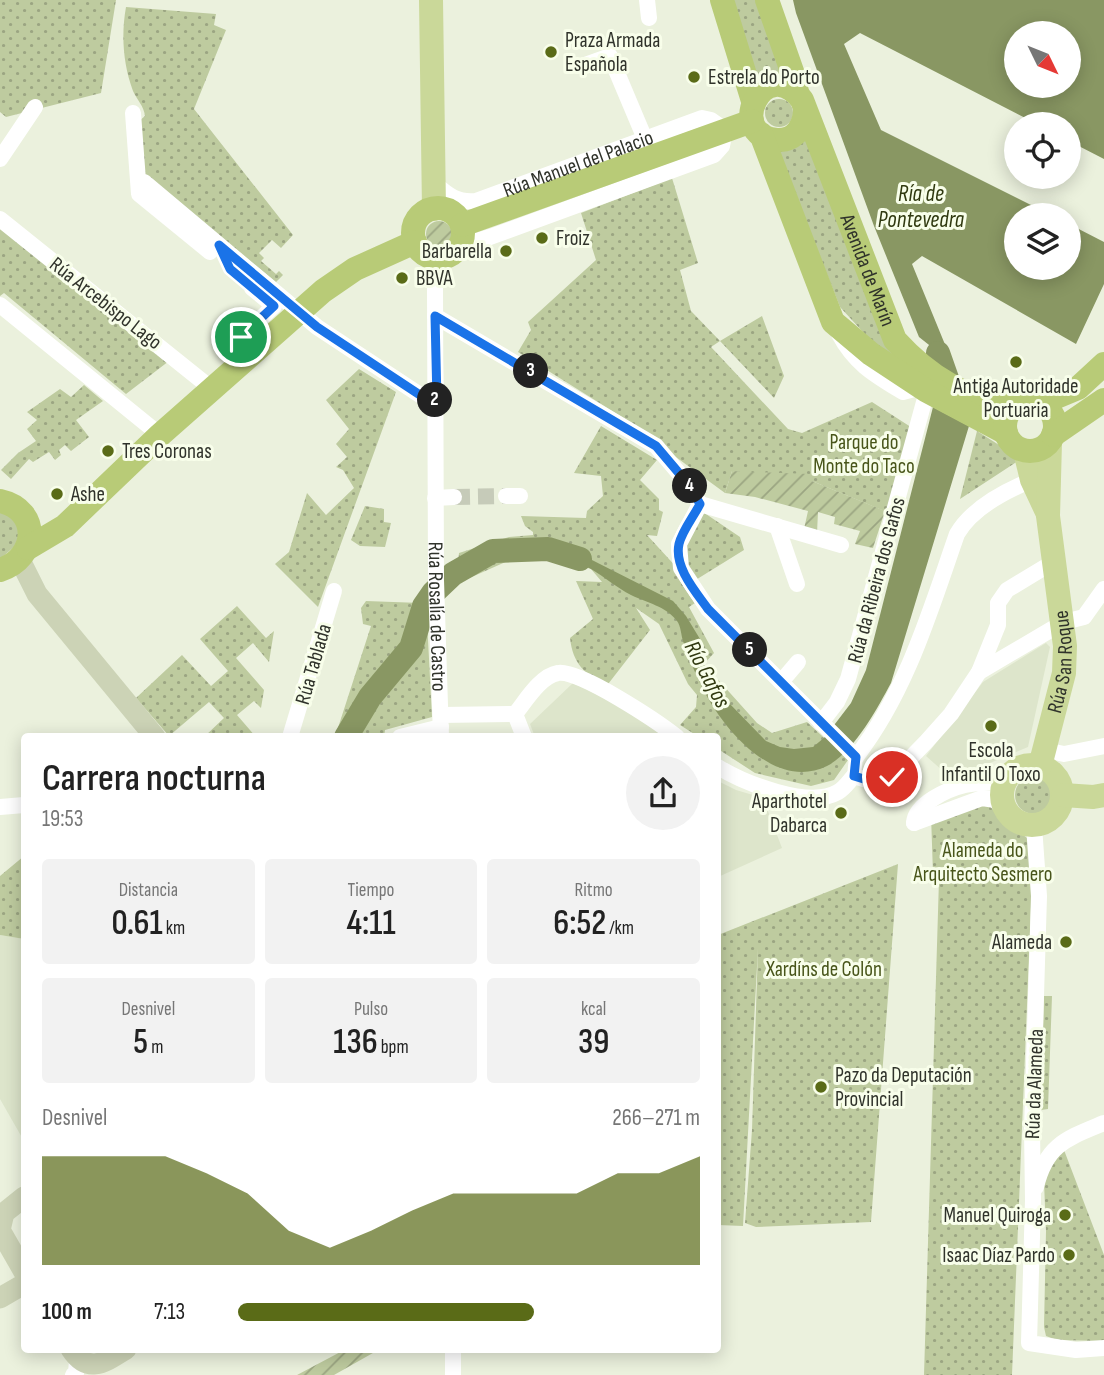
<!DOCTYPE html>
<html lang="es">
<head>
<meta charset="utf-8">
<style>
  :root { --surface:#fff; --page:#f2f2f2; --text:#222; --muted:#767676; --accent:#5a6b17 }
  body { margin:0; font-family:"Sofia Sans Condensed",sans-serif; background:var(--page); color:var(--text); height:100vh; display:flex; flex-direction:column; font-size:26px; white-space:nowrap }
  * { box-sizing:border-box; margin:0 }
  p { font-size:23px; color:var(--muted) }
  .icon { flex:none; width:38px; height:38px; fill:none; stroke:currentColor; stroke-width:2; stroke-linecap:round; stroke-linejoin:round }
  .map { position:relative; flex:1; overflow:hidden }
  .side { position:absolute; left:21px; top:733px; width:700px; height:620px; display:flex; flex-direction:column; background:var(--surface); border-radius:7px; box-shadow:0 4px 18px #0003 }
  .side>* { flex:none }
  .needle { width:46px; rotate:133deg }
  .fabs { position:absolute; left:1004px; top:21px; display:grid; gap:14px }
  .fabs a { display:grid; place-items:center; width:77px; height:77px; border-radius:50%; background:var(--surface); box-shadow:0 4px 18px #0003; font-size:35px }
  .pin { position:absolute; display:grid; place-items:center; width:60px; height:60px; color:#fff; margin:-30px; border:4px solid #fff; border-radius:50%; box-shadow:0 2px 7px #0007 }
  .km { position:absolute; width:35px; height:35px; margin:-18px; border-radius:50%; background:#222; color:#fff; font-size:19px; line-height:35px; text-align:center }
  .round { display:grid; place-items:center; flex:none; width:74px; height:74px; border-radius:37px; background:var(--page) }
  .head { display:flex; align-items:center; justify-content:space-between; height:119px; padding:0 21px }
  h1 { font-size:38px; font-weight:600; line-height:52px }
  .metrics { display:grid; grid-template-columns:repeat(3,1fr); gap:10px; height:119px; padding:7px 21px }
  .metrics div { display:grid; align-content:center; border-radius:7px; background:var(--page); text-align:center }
  .metrics b { font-size:35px; font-weight:600 }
  .metrics small { font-size:19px; font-weight:400 }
  .metrics p { font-size:19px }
  .chart { height:196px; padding:14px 21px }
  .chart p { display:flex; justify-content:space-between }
  .chart svg { width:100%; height:126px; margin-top:7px; fill:var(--accent); opacity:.7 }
  ul { padding:0 21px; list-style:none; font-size:23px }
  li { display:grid; grid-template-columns:112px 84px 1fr; align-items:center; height:52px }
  li i { height:18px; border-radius:9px; background:var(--accent) }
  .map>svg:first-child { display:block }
  .built { fill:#dde5cb }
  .grass { fill:url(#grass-dots) }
  .garden { fill:url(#garden-furrows) }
  .water { fill:#899763; fill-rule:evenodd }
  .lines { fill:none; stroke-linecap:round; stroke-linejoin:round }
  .river { stroke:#899763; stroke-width:24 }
  .minor-tunnel { stroke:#c6cbb9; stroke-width:16; stroke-dasharray:16 8; stroke-linecap:butt }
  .minor { stroke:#fff; stroke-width:16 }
  .secondary { stroke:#ccd3b6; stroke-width:21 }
  .primary { stroke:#cad899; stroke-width:24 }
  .trunk { stroke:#b8cb77; stroke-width:24 }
  .route-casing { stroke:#fff; stroke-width:14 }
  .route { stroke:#1a73e8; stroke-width:9 }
  .poi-dot { fill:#5a6b17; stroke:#f8feea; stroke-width:2.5 }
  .labels { text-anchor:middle; stroke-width:6; stroke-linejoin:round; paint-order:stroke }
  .poi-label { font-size:21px; fill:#30332b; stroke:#f8feea; text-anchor:start }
  .street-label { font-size:21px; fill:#30332b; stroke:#f8feea }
  .park-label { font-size:21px; fill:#48551a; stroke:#f8feea }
  .water-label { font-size:23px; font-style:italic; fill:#303910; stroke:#f8feea }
</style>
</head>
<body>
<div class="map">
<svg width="1104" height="1375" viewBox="0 0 1104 1375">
  <defs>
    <pattern id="grass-dots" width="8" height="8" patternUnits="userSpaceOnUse" patternTransform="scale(1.75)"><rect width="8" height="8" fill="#becb9f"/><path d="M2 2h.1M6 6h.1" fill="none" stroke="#9ba582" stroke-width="1.8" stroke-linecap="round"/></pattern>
    <pattern id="garden-furrows" width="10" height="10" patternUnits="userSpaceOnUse" patternTransform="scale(1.75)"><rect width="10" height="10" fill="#becb9f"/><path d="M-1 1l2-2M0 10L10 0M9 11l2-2" fill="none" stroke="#9ba582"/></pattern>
  </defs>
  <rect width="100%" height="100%" fill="#ebf1dd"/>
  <!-- built -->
  <path class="built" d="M 1046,643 L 1050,647 L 1028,747 L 952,779 L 926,756 L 983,682 Z
    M 573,683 L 646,719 L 664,737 L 535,737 L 530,724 Z
    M 718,781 L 736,790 L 763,798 L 782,848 L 718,877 Z
    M 0,935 L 24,939 L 24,1141 L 0,1099 Z"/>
  <!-- grass -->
  <path class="grass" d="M 0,0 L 116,0 L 101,93 L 6,117 L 0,112 Z
    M 733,0 L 762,0 L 789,77 L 755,83 Z
    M 126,7 L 216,14 L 214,25 L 226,30 L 194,109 L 293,235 L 281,248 L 272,240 L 259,253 L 264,258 L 261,261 L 276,274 L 279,271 L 283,275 L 276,282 L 141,172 L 138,122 L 145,116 C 144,106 137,100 133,91 C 123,64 121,35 126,7 Z
    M765 113a14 14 0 1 1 28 0a14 14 0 1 1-28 0Z
    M 807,138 L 907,364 L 874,344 L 840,307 L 777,148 Z
    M 672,178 L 698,263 L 680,270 L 691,311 L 720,341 L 762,316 L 784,376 L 774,398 L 720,341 L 711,347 L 788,429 L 802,433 L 872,402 L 917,431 L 894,515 L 812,481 L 732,471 L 725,493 L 669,452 L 657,439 L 518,352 L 531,330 L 528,322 L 596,260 L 581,213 Z
    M 0,225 L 169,361 L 126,394 L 4,293 L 0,296 Z
    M 359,369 L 396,392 L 318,607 L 275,564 L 289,552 L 307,493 L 326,515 L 354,488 L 343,470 L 336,467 L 347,457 L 336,444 L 349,429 L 326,400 Z
    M 84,385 L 103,401 L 76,420 L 89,437 L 71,451 L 65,445 L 59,450 L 61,455 L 55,460 L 49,452 L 33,462 L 29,459 L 11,479 L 1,470 L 18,453 L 36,441 L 27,429 L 37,420 L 27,412 L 60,389 L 71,397 Z
    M 601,426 L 657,460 L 640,480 L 659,499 L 659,510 L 663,512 L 657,536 L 647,535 L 690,582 L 701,599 L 689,607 L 714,653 L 704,664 L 757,723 L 772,733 L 807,722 L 848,760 L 834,780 L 811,786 L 755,773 L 718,749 L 718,737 L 699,737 L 680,725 L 696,707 L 697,695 L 688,684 L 659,624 L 636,608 L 650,630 L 605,688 C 585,672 573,665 570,638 L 593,619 L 576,581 L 602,582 L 591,569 L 556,558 L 512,559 L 456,584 L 459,553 L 509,537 L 533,535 L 533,532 L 525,526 L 521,516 L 586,518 L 587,511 L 603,496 L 601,476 L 574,473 Z
    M 977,431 L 1010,452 L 1018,461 L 960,499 Z
    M 365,506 L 384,509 L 384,522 L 391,523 L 385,547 L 360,546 L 351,540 Z
    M 0,511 L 15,518 L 22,540 L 0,559 Z
    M 703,512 L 740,537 L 744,550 L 694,581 L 689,574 L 685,543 Z
    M 366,601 L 421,603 L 424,606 L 411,648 L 370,697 L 346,737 L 335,737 L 371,626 L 363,624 L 361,608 Z
    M 237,606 L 266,638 L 274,631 L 269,662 L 253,643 L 236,658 L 264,690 L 261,708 L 254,701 L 237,715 L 256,737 L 204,737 L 224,718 L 209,702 L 169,736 L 136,698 L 182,655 L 211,686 L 228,671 L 200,639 Z
    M 427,620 L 432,717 L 385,730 L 384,737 L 360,737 L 374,708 L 417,657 Z
    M1015 795a19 19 0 1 1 38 0a19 19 0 1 1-38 0Z
    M 979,795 L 1001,818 L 1031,841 L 1031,907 L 1012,1375 L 924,1375 L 939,879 L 933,874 L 931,815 Z
    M 24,856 L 24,939 L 0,935 L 0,876 Z
    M 898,864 L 871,1222 L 756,1227 L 745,1223 L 752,1130 L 758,948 L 743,1226 L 718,1225 L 718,935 Z
    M 1044,996 L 1052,996 L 1048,1109 L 1041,1110 Z
    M 1064,1150 L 1104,1255 L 1104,1341 L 1057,1340 L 1046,1336 L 1044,1327 L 1046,1231 L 1044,1182 L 1048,1168 Z"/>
  <!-- garden -->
  <path class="garden" d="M426 234a13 13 0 1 1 26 0a13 13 0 1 1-26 0Z
    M 732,471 L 810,474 L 812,481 L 885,511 L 873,548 L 855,544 L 860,531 L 834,524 L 835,517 L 818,512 L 817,533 L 804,529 L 808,511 L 755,497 L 725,493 Z
    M 346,1349 L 380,1349 L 334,1375 L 297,1375 Z"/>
  <!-- water -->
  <path class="water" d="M 793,0 L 1104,0 L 1104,159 L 1069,141 L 1069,124 L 1037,124 L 860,33 L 844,44 L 881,130 L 1051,215 L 1017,215 L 1017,268 L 1069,268 L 1069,224 L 1104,242 L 1104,284 L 1076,344 L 922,256 L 912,264 L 953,364 L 919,337 L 874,226 L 796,13 ZM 1017,33 L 1069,33 L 1069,86 L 1017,86 Z
    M 933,407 L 969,426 L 891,683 C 877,709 854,752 827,766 C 774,792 721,727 701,685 C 694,671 688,656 683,641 C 681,635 681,626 677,621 C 666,606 647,603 631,595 C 617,588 605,577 591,569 C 577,561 562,556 548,549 L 588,558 L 673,601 L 686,616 L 700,639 L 704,664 L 729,703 L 766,741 L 780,747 L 794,749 L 813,747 L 825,737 L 851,703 L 866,670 Z"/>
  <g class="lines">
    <!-- river -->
    <path class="river" d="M 938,353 L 951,390 L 951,396
      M 346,737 L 370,697 L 411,648 L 424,606 L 433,593 L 453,574 L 493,551 L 548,549 L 580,559"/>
    <!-- minor-tunnel -->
    <path class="minor-tunnel" d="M 454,497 L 506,496"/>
    <!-- minor -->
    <g class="minor">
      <path d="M 647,0 L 649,18"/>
      <path d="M 585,65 L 610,56 L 645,139"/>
      <path d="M 133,113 L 139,194 L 210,252"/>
      <path d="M 0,159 L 35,107"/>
      <path d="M 144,182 L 317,327 L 423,397 L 437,401"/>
      <path id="s1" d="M 434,183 C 448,195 457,203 476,201 L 702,118 L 711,120 L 725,130 L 722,146 L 714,155 L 490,237 L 477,241 L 462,241"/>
      <path d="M 0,219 L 212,389"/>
      <path id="s2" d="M 439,258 L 435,287 L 436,580 L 441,737"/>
      <path d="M 252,288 L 274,306 L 241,337 L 253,351"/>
      <path d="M 0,305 L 160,435"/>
      <path d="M 435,316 L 656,446 L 689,485 L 700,504"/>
      <path d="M 839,334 C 855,364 875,375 903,392 L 922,387"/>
      <path d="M 506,496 L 520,496"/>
      <path d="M 435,498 L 454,497"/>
      <path d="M 700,504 L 679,544 L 681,568 L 708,609 L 856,757"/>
      <path d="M 700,504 L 841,545"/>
      <path d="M 777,526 L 797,584"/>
      <path d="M 979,672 L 1064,622 L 1084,617 L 1104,589"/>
      <path d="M 781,682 L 798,662"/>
      <path d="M 515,714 C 525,702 540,676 558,673 C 579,669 658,722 677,737"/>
      <path d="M 515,714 L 524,737"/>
      <path d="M 441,715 L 515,714"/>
      <path d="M 821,723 L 837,702 L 848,679 L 927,391"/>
      <path d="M 290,737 L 334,591"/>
      <path d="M 400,737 L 441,727"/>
      <path d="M 1045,750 L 1064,754 L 1104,746"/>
      <path d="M 856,757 C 907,691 930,611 957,534 C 972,508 1005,491 1032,480"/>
      <path d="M 718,767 C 744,783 809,809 838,792 C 845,788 849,781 854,776"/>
      <path d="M 854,776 L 880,784 L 892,777 L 926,742 L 951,714 L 979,672 L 998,625 L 998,603 L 1007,590 L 1055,561"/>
      <path d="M 0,807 L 24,805"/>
      <path d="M 914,823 C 915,804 948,789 965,785 C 978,782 992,783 1005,782"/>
      <path d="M 914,823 L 982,798 L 1002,801"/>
      <path d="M 1034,826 L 1039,896 L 1032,1129 L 1033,1200 L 1029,1343 L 1076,1350 L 1104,1348"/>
      <path d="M 1036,1187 C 1046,1144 1068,1138 1104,1123"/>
      <path d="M 453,1349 L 453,1375"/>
      <path d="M 73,1375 L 76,1373 L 77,1360"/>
    </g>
    <!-- secondary -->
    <path class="secondary" d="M 20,560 L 37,594 L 155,737
      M 24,1197 L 4,1213 L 0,1230 L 24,1272
      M 0,1298 L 24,1284
      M 71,1349 C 88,1375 105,1362 126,1349"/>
    <!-- primary -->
    <g class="primary">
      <path d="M 431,0 L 434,209"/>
      <path d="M 1025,451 L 1032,480 L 1047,512"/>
      <circle cx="1032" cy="795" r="30"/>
      <path id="s3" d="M 1040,766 L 1064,673 L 1065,646 L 1048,516 L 1050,442"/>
      <path d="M 1063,795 L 1093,797 L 1104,795"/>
    </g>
    <!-- trunk -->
    <g class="trunk">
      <path d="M 722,0 L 753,101"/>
      <path d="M 767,0 L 794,77 L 797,92"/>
      <path id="s4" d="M 805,109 C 805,125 796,141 777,140 C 724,136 764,51 802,100 L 895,340 C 926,374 968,403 1015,405"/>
      <path d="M 761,134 L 833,322 L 871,354 L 927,391 L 1006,433"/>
      <circle cx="438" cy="233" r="25"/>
      <path d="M 462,225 L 752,121"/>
      <circle cx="1030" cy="426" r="25"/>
      <path d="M 1042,403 L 1078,388 L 1104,364"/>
      <path d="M 1053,435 L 1104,400"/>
      <path d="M 0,501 C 41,510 38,558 0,570"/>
      <path d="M 28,548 L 65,526 L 160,435 L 323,291 L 355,269 L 415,242"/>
    </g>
  </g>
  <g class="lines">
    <!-- route casing -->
    <g class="route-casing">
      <path id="route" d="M 241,337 L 274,306 L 230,269 L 219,245 L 317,327 L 423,397 L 437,401 L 435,316 L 656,446 L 689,485 L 700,504 C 694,516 682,531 679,544 C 674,567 695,591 708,609 L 856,757 L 854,776 L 880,784 L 892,777"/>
    </g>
    <!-- route -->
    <use href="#route" class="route"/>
  </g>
  <!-- markers -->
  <g class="poi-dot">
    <circle cx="551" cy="52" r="7"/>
    <circle cx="694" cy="77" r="7"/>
    <circle cx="542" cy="238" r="7"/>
    <circle cx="506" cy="251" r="7"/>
    <circle cx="402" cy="278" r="7"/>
    <circle cx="1016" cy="362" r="7"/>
    <circle cx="108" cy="451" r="7"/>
    <circle cx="57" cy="494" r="7"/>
    <circle cx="991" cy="726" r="7"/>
    <circle cx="841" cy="813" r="7"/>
    <circle cx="1066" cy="942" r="7"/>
    <circle cx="821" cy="1087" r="7"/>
    <circle cx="1065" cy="1215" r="7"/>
    <circle cx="1069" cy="1255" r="7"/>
  </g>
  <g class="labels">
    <!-- poi labels -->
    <g class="poi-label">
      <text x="565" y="47">Praza Armada<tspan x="565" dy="24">Española</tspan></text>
      <text x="708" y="84">Estrela do Porto</text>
      <text x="556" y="245">Froiz</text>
      <text x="492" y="258" text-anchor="end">Barbarella</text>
      <text x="416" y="285">BBVA</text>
      <text x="1016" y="393" text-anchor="middle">Antiga Autoridade<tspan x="1016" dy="24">Portuaria</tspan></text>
      <text x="122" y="458">Tres Coronas</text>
      <text x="71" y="501">Ashe</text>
      <text x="991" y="757" text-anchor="middle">Escola<tspan x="991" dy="24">Infantil O Toxo</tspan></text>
      <text x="827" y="808" text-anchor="end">Aparthotel<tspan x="827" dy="24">Dabarca</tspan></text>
      <text x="1052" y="949" text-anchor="end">Alameda</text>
      <text x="835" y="1082">Pazo da Deputación<tspan x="835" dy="24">Provincial</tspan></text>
      <text x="1051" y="1222" text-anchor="end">Manuel Quiroga</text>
      <text x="1055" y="1262" text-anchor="end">Isaac Díaz Pardo</text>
    </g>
    <!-- street labels -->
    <g class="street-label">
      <text dy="7" stroke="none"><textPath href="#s1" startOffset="156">Rúa Manuel del Palacio</textPath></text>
      <text dy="7" stroke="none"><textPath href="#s4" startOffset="343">Avenida de Marín</textPath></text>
      <text transform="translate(106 303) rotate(38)" y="7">Rúa Arcebispo Lago</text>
      <text transform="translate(876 580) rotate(-75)" y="7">Rúa da Ribeira dos Gafos</text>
      <text dy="7" stroke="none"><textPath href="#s2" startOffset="359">Rúa Rosalía de Castro</textPath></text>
      <text dy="7" stroke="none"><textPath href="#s3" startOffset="107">Rúa San Roque</textPath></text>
      <text transform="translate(313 664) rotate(-74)" y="7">Rúa Tablada</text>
      <text transform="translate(1034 1084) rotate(-88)" y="7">Rúa da Alameda</text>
    </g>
    <!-- park labels -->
    <g class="park-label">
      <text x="864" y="449">Parque do<tspan x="864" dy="24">Monte do Taco</tspan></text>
      <text x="983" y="857">Alameda do<tspan x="983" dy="24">Arquitecto Sesmero</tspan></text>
      <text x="824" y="976">Xardíns de Colón</text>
    </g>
    <!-- water labels -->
    <g class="water-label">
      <text x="921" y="201">Ría de<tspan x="921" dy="26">Pontevedra</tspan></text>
      <text transform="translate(708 674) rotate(62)" y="8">Río Gafos</text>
    </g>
  </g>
</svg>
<div class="fabs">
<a><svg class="needle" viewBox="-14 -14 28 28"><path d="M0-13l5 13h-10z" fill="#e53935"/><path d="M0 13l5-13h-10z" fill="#767676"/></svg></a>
<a><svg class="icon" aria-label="locate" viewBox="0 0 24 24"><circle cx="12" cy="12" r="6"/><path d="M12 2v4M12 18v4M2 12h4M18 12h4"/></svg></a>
<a><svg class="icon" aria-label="layers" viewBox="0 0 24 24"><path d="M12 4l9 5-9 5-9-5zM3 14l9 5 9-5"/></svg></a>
</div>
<div class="pin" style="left:241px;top:337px;background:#1e9e55"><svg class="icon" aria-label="arrive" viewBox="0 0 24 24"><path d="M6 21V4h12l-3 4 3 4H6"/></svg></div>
<div class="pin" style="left:892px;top:777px;background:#d93025"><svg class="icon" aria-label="check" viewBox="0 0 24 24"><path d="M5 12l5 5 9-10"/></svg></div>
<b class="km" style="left:435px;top:400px">2</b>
<b class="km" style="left:531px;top:371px">3</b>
<b class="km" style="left:690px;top:486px">4</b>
<b class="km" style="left:750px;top:650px">5</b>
<section class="side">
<div class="head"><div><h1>Carrera nocturna</h1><p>19:53</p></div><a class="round"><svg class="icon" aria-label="share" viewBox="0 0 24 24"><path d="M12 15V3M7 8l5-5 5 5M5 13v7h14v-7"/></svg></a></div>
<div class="metrics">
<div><p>Distancia</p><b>0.61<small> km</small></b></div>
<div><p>Tiempo</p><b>4:11</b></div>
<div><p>Ritmo</p><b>6:52<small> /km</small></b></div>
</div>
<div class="metrics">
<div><p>Desnivel</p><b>5<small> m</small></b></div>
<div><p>Pulso</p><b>136<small> bpm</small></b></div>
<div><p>kcal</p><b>39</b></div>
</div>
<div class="chart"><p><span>Desnivel</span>266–271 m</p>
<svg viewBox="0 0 160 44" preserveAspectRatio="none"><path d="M0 44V6L10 6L20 6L30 6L40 12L50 19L60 32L70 38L80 32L90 25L100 19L110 19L120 19L130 19L140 12L150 12L160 6V44z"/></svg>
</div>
<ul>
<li><b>100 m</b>7:13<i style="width:64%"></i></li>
</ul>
</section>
</div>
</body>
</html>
